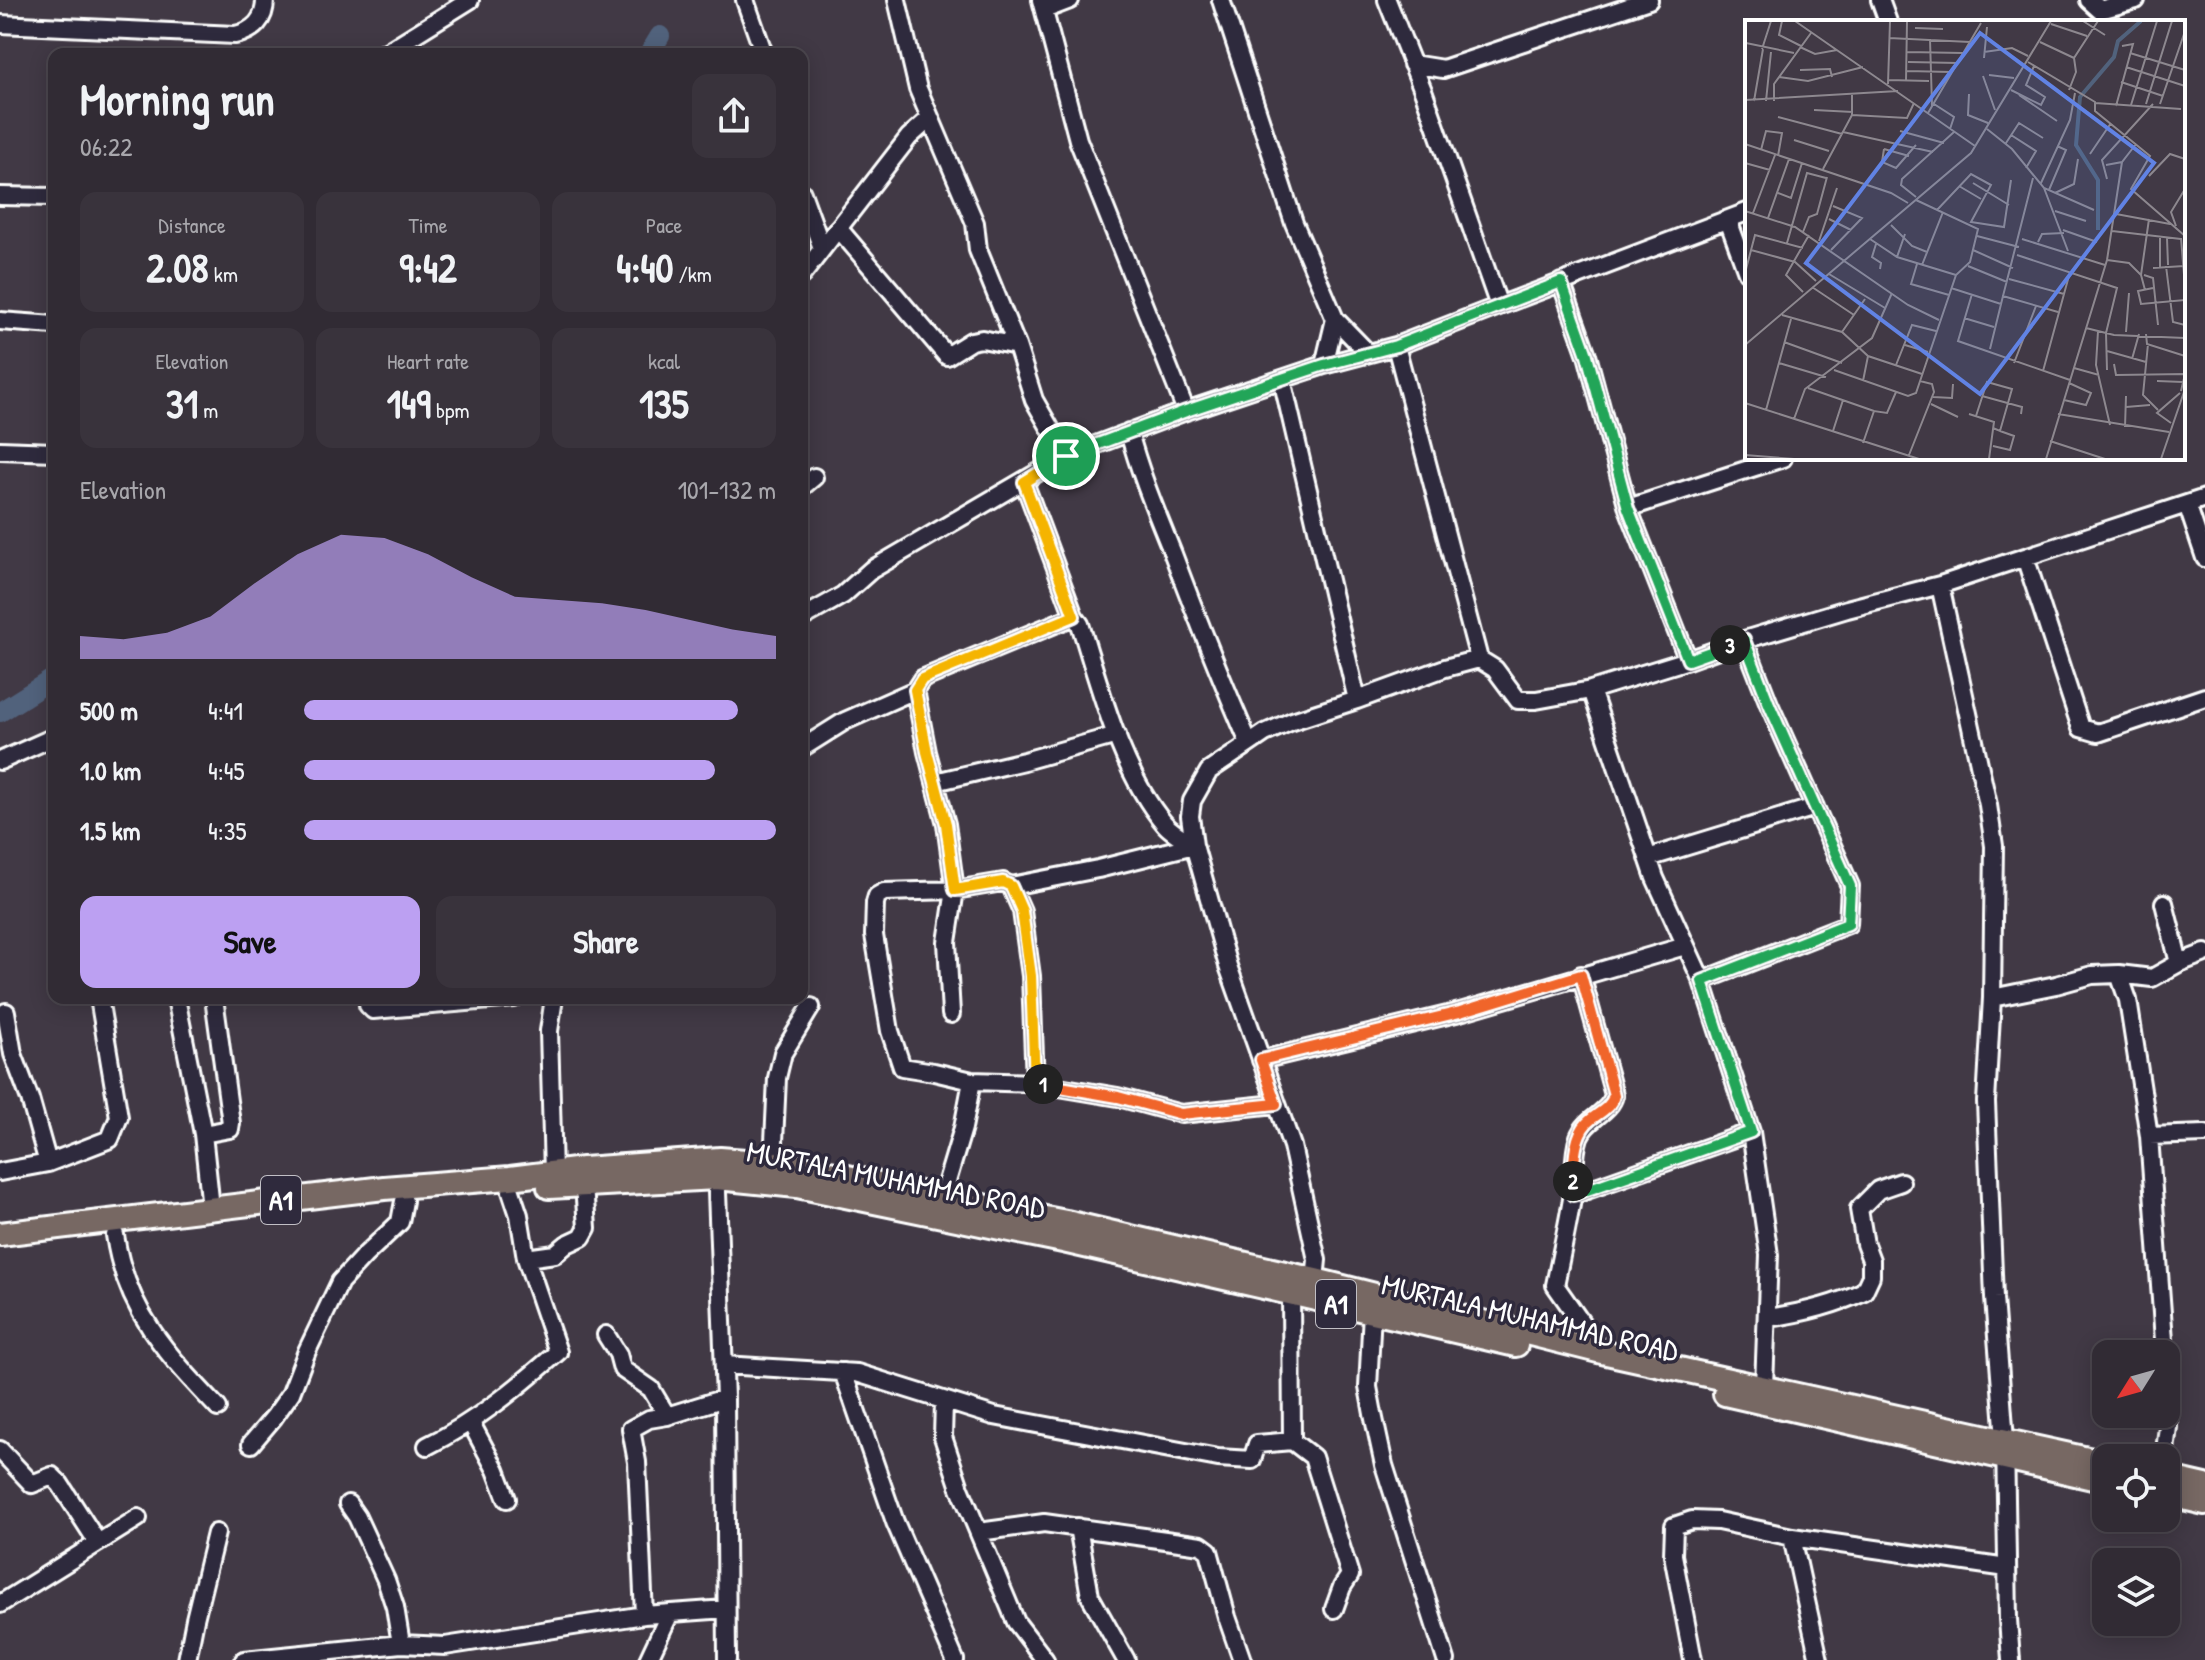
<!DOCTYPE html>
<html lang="en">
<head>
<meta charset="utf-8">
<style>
  :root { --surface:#312b34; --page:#39333c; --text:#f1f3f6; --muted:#a8a7ac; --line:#4c474f; --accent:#bca0f2 }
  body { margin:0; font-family:"Patrick Hand",sans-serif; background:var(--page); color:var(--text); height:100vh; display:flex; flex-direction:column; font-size:30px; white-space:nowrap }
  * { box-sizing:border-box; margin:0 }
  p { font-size:26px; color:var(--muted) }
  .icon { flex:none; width:44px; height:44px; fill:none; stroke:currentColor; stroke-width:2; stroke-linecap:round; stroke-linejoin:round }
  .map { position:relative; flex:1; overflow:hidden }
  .side { position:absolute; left:48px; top:48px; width:760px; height:956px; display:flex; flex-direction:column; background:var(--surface); border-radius:16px; box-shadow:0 4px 20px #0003,0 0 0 2px var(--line) }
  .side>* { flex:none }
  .needle { width:52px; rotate:233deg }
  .buttons { position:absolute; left:2092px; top:1340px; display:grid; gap:16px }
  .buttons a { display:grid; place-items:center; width:88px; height:88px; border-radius:16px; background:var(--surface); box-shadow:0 4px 20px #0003,0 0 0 2px var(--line); font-size:40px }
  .pin { position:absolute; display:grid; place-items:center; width:68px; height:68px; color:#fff; margin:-34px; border:4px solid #fff; border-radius:50%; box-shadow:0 2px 8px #0007 }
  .km { position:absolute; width:40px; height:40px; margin:-20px; border-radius:50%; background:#222; color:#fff; font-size:22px; line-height:40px; text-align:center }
  .round { display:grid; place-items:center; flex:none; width:84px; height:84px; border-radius:16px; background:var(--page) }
  .overview { display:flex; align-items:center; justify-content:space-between; height:136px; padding:0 32px }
  h1 { font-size:44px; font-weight:800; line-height:60px }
  .stats { display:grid; grid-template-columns:repeat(3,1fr); gap:12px; height:136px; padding:8px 32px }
  .stats div { display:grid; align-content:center; border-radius:16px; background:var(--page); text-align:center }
  .stats b { font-size:40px; font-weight:800 }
  .stats small { font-size:22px; font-weight:400 }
  .stats p { font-size:22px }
  .chart { height:224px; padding:16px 32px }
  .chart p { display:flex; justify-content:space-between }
  .chart svg { width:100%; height:144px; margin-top:8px; fill:var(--accent); opacity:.7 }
  .action { display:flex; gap:16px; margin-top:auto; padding:16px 32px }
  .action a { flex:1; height:92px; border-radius:16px; background:var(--accent); color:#111; font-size:32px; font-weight:800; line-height:92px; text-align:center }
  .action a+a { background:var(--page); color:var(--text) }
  ul { padding:0 32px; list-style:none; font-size:26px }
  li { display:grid; grid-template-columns:128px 96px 1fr; align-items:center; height:60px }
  li i { height:20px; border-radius:10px; background:var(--accent) }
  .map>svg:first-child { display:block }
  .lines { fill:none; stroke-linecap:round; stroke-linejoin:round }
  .river { stroke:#51627c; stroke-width:20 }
  .minor-casing { stroke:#fff; stroke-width:22 }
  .highway-casing { stroke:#fff; stroke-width:28 }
  .minor { stroke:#2f2a3d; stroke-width:16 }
  .highway { stroke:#776864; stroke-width:22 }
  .split-1-casing { stroke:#fff; stroke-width:16 }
  .split-2-casing { stroke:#fff; stroke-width:16 }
  .split-3-casing { stroke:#fff; stroke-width:16 }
  .split-4-casing { stroke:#fff; stroke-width:16 }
  .split-1 { stroke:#f5b400; stroke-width:10 }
  .split-2 { stroke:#f0652b; stroke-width:10 }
  .split-3 { stroke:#22a559; stroke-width:10 }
  .split-4 { stroke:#22a559; stroke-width:10 }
  .labels { text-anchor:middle; stroke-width:7; stroke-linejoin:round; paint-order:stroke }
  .shield { fill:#2f2a3d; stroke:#c1bfc5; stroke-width:2 }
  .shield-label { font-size:28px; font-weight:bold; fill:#fff }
  .street-label { font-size:30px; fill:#fff; stroke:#2f2a3d }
  .inset-river { fill:none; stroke:#51627c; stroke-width:4 }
  .inset-road { fill:none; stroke:#8d888f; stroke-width:2 }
  .view { fill:#6183e4; fill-opacity:0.15; stroke:#6183e4; stroke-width:4 }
  .inset-edge { fill:none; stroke:#fff; stroke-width:4 }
</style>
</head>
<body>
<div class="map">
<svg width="2205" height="1660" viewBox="0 0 2205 1660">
  <rect width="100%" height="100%" fill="#413945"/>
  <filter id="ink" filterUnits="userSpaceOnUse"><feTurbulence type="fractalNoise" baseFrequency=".0125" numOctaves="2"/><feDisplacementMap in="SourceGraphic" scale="16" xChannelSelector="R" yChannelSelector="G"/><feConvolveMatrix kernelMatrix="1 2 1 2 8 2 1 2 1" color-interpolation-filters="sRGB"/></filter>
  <g filter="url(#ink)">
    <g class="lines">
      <!-- river -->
      <path class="river" d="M 649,54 L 660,36
        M 0,712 L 54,678"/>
      <!-- minor casing -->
      <g class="minor-casing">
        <path id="minor" d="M 745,0 L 764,54
          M 897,0 L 918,89 L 975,223 L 978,250 L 1017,346 L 1034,400 L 1066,456
          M 1041,0 L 1078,140 L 1186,411
          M 1221,0 L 1294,223 L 1335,319 L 1368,353
          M 1880,0 L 1888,22
          M 2089,0 L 2100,10 L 2136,0
          M 1044,10 L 1070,0
          M 0,24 L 235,35 C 254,31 265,20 265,0
          M 383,54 L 470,0
          M 1412,64 L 1443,69 L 1649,0
          M 802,193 L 822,248
          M 0,196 L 54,197
          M 1728,220 L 1747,272
          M 838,228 L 947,356 L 971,341 L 982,339 L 1017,346
          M 802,275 L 909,137 L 929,119
          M 1561,282 L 1587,355 L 1628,508 L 1688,660
          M 1499,306 L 1747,212
          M 0,321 L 54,325
          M 1396,346 L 1479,659
          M 1324,365 L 1335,319
          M 1282,379 L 1357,700
          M 1129,432 C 1140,474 1157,514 1173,554 C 1197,618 1222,681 1249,743
          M 0,450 L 54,452
          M 1024,482 L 1074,616
          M 802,487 L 814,477
          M 2187,504 L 2205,558
          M 1628,508 L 1783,458
          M 2025,557 L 2081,728 L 2098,733 L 2205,697
          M 1940,585 L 1988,805 L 1994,846 L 1992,998 L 1986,1102 L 1994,1298 L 2005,1440 L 2008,1619 L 2011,1660
          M 802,618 L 843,595 L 871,570 L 1066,456 L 1186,411 L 1324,365 L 1396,346 L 1499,306 L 1424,93 L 1387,0
          M 915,690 L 927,752 L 946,824 L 955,890 L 947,942 L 951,1014
          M 1591,690 L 1655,878 L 1702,981 L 1751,1132 L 1769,1255 L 1764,1386
          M 802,748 L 845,721 L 915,690 L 922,679 L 1074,616 L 1080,624 C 1100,687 1121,772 1164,823 C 1171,832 1184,839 1194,845
          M 0,761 L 54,737
          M 935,782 L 1024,761 L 1117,735
          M 1194,845 L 1098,869 L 1011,886 L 1003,882 L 955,890 L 884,892 L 877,896 L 875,903 L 874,935 L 890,1031 L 902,1067 L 934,1072 L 972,1081 L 1035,1083 L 1118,1097 L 1181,1114 L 1276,1104
          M 1648,858 L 1815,807
          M 1011,886 L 1022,911 L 1031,976 L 1035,1083
          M 2164,903 L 2179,963
          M 2119,974 L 2128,1000 L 2149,1136 L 2165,1354
          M 1581,975 L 1614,1095 C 1610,1113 1586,1118 1579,1137 C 1572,1157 1576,1178 1572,1199 C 1567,1228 1561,1256 1555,1285 L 1602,1352
          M 1702,981 L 1848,924 L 1850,886 L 1769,704 L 1744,640
          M 176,998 L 203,1134 L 211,1208
          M 368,998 L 368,1005 L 373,1010 L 514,998
          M 1992,998 L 2056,985 L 2092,975 L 2119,974 L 2152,978 L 2179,963 L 2205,953
          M 6,1012 L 13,1054 L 30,1099 L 48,1163
          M 1261,1060 L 1460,1012 L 1685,946
          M 203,1134 L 230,1129 L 231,1123 L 214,998
          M 2149,1136 L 2205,1134
          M 773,1163 L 777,1078 L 783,1053 L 811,1007
          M 718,1170 L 717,1192 L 725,1398 L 727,1660
          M 0,1172 L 48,1163 L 110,1139 L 119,1117 L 99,998
          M 553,1173 L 549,1031 L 554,998
          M 1573,1195 L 1751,1132
          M 942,1198 L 963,1128 L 972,1081
          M 115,1235 C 126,1311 167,1354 218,1408
          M 526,1258 L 555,1254 L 567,1244 L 582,1237 L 587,1228 L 584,1185
          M 1315,1280 L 1317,1260 L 1292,1146 L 1228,966 L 1194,845 L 1190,816 L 1192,801 L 1209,771 L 1265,733 L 1292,721 L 1357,700 L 1445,668 L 1479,659 L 1495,669 L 1518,700 L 1536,700 L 1591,690 L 1688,660 L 1744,640 L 1847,609 L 1940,585 L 2205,498
          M 1372,1312 L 1368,1387 L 1373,1414 L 1384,1465 L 1446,1660
          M 1768,1318 C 1802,1313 1833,1306 1864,1291 L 1871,1276 L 1871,1260 L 1865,1244 L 1859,1209 L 1878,1190 L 1901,1182
          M 606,1335 L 618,1354 L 622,1369 L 651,1389 L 667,1416
          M 724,1365 L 857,1373 L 994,1416 L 1218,1458 L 1252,1460 L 1257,1444 L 1292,1441 L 1291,1294
          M 843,1372 L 895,1522 L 955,1660
          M 944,1402 L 943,1437 L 960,1488 L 1016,1622 L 1045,1660
          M 471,1423 L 496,1470 L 507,1499
          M 1292,1441 L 1313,1457 L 1350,1575 L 1342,1587 L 1334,1609
          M 251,1444 L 274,1417 L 291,1393 L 307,1351 L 340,1282 L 364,1256 L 400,1222 L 404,1201
          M 427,1446 C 476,1422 517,1388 558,1352 L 526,1258 L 519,1215 L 511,1191
          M 0,1450 L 32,1484 L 52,1476 L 60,1484 L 98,1543
          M 2164,1458 L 2168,1427 L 2166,1386
          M 348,1504 L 357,1517 L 386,1580 L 395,1607 L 401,1644
          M 1078,1527 L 1090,1596 L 1126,1660
          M 979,1532 L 1044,1523 L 1201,1545 L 1209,1551 L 1227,1617 L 1242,1660
          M 1792,1537 L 1819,1660
          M 0,1604 L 138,1518
          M 644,1615 L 637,1462 L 631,1429 L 649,1419 L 667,1416 L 725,1398
          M 187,1660 L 195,1619 L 216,1533
          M 244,1660 L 401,1644 L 445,1646 L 644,1615 L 726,1609
          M 648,1660 L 670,1613
          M 1693,1660 L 1673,1555 L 1674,1526 L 1692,1520 L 1718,1521 L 1792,1537 L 2007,1568"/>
      </g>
      <!-- highway casing -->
      <g class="highway-casing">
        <path id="highway" d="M 549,1187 L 717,1178 L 797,1186 L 1063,1241 L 1516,1345
          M 0,1234 L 384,1188 L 510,1178 L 583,1169 L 720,1159 L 773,1163 L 798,1166 L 942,1198 L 1066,1222 L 1315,1280 L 1602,1352 L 2106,1463
          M 1725,1394 L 2106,1481
          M 2166,1477 L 2205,1486
          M 2166,1494 L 2205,1503"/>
      </g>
      <!-- minor -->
      <use href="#minor" class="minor"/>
      <!-- highway -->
      <use href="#highway" class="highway"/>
    </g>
  </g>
  <g class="lines" filter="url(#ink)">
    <!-- split-1 casing -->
    <g class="split-1-casing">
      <path id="split-1" d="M 1043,1084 L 1035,1083 L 1031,976 L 1022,911 L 1011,886 L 1003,882 L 955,890 L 946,824 L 927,752 L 915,690 L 922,679 L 1074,616 L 1024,482 L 1066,456"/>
    </g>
    <!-- split-2 casing -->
    <g class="split-2-casing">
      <path id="split-2" d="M 1043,1084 L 1118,1097 L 1181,1114 L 1276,1104 L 1261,1060 L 1460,1012 L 1581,975 L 1614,1095 C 1611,1109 1597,1113 1587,1123 C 1574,1137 1574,1162 1573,1181"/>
    </g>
    <!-- split-3 casing -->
    <g class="split-3-casing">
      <path id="split-3" d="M 1573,1181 L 1573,1195 L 1751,1132 L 1702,981 L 1848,924 L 1850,886 L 1769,704 L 1744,640 L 1730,645"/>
    </g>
    <!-- split-4 casing -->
    <g class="split-4-casing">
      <path id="split-4" d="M 1066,456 L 1186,411 L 1324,365 L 1396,346 L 1561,282 L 1587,355 L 1628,508 L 1688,660 L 1730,645"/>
    </g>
    <!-- split-1 -->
    <use href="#split-1" class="split-1"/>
    <!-- split-2 -->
    <use href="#split-2" class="split-2"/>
    <!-- split-3 -->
    <use href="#split-3" class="split-3"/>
    <!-- split-4 -->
    <use href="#split-4" class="split-4"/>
  </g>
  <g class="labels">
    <!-- shield labels -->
    <g class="shield">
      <rect x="261" y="1176" width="40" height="48" rx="6"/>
      <rect x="1316" y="1280" width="40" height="48" rx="6"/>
    </g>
    <g class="shield-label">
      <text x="281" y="1210">A1</text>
      <text x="1336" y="1314">A1</text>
    </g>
    <!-- street labels -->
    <g class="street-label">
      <text transform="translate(896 1180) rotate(11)" y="10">MURTALA MUHAMMAD ROAD</text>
      <text transform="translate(1530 1318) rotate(13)" y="10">MURTALA MUHAMMAD ROAD</text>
    </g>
  </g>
  <!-- overview -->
  <g transform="translate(1745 20)">
    <rect width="440" height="440" fill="#413945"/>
    <path class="inset-river" d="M 353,210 L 353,160 L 331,125 L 335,77 L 369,37 L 373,21 L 396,1"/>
    <path class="inset-road" d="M 37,1 L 34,15 L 56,26M 50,1 L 230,126M 338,1 L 360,15M 306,4 L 342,16M 170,8 L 198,9M 144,18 L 225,22M 185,19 L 187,86M 295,22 L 329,38M 1,23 L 49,33M 55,27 L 70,34 L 92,30M 17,29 L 26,1M 162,32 L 218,33M 239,32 L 267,28 L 283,36M 385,33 L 440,50M 239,38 L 242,7M 163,42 L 213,43M 283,42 L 350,82 L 350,91 L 405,136 L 386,169 L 440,216M 381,47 L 440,66M 55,50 L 85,49 L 87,57M 162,51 L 206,52M 244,55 L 269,58M 238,56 L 250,90M 34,57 L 63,61 L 118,47M 143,60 L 184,61M 161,61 L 162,1M 376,62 L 418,76M 143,64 L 145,1M 266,70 L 296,85 L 300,77 L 281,65 L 289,46M 324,70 L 331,52 L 329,38 L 353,1M 224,74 L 223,95 L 243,103M 274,75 L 312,101M 0,80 L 153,71M 9,81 L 18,29M 21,81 L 26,32M 29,81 L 29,64 L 66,13M 350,83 L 436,89M 189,84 L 209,97 L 205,109M 401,84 L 427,1M 415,84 L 439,14M 386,85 L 412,1M 371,86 L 388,24 L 377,26M 69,90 L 108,92M 183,93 L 236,3M 107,95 L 162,98 L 169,83M 33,97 L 97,114M 242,109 L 267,129 L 299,168 L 349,190M 155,111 L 199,123M 98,112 L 188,132M 266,115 L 291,131 L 281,148M 49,120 L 84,131M 261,123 L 274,103 L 298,118M 0,124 L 146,173 L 163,183M 139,129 L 137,142 L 151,148 L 171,125M 139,129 L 164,136M 16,130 L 21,111 L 37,113 L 33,136M 345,134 L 366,103M 0,143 L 25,150M 361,145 L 377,142 L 391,124M 78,149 L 107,95 L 107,74M 404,156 L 425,134 L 440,139M 288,158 L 258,276 L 313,292M 362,159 L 357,140 L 408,84M 228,163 L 264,185M 296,163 L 325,100 L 330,73M 214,166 L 236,179M 299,168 L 323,231M 304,170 L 321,130 L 312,126M 33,173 L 46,178 L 57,143M 310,173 L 329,164 L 333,139M 171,177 L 156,165 L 157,159 L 209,112M 192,190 L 226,154 L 246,165 L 226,202 L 259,207 L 266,160M 0,191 L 50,207 L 163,285 L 194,300M 310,191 L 341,201M 8,193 L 30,135M 371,194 L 425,204M 23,198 L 44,139M 84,199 L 106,210M 146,205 L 167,226 L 182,232M 431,206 L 426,192 L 440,169M 318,210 L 352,222M 367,211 L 436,219M 58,212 L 64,197 L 72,194 L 82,157M 232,216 L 274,227M 415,216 L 415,248M 422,218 L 423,245M 436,218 L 440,267M 125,219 L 152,237 L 211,255M 277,219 L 360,245M 74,221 L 92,168M 293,222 L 297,214 L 319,213M 42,223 L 62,153 L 81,158M 131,224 L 127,237 L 136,243 L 135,249M 6,230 L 50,242 L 71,261M 86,230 L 117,198 L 88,186M 228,230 L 268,248M 272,235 L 372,268 L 361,313 L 362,350M 152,237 L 160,214M 362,240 L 384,243 L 396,255M 172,244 L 166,264 L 204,275M 177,245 L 198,192M 223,246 L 262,262M 421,246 L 428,302 L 440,305M 408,248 L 439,246M 0,253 L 10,215 L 58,228M 84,254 L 140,288M 399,255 L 408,258 L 413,305M 264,259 L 319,274M 67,267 L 109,295M 206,268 L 256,284M 408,268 L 393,271 L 396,284 L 440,280M 400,270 L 396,255 L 404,199M 58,272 L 41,255 L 64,215M 227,274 L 213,321 L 325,360M 37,295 L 97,312 L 123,336 L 177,354M 219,298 L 249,307M 341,308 L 369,315 L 440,318M 353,311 L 351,345 L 365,405M 97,312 L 120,279M 381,312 L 384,273M 401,314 L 402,324 L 440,336M 39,322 L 97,343M 403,324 L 398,375 L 413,390M 0,325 L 226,133 L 306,1M 160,325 L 183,332M 245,329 L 258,276M 362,331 L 401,342M 387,339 L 394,314M 34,343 L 81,357M 269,343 L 291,286M 369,344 L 371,355 L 440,354 L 436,371M 151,345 L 167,305 L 191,311M 329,348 L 354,355M 89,350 L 163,376 L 171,373 L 211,255 L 225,242 L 233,209 L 171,180M 298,351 L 325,252M 118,361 L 123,336M 412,361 L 438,362M 63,368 L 129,391M 237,376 L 277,387 L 276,394M 188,377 L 207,378 L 208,364M 319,380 L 341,385 L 346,373 L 324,363M 0,383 L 174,439M 186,384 L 213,397M 381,387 L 405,385M 21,390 L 46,299M 224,394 L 249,402 L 244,439M 313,394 L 424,412M 231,396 L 242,362 L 267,369 L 255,411 L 248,408M 49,399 L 60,369 L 127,318 L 147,273M 426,403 L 412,393 L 435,373M 380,407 L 381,376M 88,411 L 98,380M 305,421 L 360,439M 118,423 L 129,391 L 142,393 L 151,372M 248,426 L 265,430 L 269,416 L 255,411M 0,435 L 49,439M 164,435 L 189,372 L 187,364 L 175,361M 301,439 L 362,240 L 377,142M 416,439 L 440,369"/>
    <path class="view" d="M 235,13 L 409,143 L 235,374 L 61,243 Z"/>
    <rect width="440" height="440" class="inset-edge"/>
  </g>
</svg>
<div class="buttons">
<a><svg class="needle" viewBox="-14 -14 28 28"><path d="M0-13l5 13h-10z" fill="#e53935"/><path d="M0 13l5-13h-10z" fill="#a8a7ac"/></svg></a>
<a><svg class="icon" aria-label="locate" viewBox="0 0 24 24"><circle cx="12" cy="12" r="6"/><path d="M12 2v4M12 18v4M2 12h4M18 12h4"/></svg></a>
<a><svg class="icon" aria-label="layers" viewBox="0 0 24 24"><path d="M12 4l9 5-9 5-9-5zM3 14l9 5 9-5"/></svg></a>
</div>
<div class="pin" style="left:1066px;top:456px;background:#1e9e55"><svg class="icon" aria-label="arrive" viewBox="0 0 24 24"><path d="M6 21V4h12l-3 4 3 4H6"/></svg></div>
<b class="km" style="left:1043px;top:1084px">1</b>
<b class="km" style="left:1573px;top:1181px">2</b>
<b class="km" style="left:1730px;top:645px">3</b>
<section class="side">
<div class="overview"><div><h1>Morning run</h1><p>06:22</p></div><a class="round"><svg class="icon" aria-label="share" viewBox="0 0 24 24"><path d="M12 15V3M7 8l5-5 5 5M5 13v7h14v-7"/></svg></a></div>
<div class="stats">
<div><p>Distance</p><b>2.08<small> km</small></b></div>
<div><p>Time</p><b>9:42</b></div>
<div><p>Pace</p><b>4:40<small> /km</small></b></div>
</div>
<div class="stats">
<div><p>Elevation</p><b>31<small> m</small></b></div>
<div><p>Heart rate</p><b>149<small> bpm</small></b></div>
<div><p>kcal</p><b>135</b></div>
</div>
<div class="chart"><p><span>Elevation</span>101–132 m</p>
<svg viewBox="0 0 160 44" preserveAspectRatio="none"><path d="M0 44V37L10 38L20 36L30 31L40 21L50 12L60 6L70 7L80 12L90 19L100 25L110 26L120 27L130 29L140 32L150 35L160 37V44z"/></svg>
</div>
<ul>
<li><b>500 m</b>4:41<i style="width:92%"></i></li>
<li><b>1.0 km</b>4:45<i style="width:87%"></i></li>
<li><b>1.5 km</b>4:35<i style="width:100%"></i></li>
</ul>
<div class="action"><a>Save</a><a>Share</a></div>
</section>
</div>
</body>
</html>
